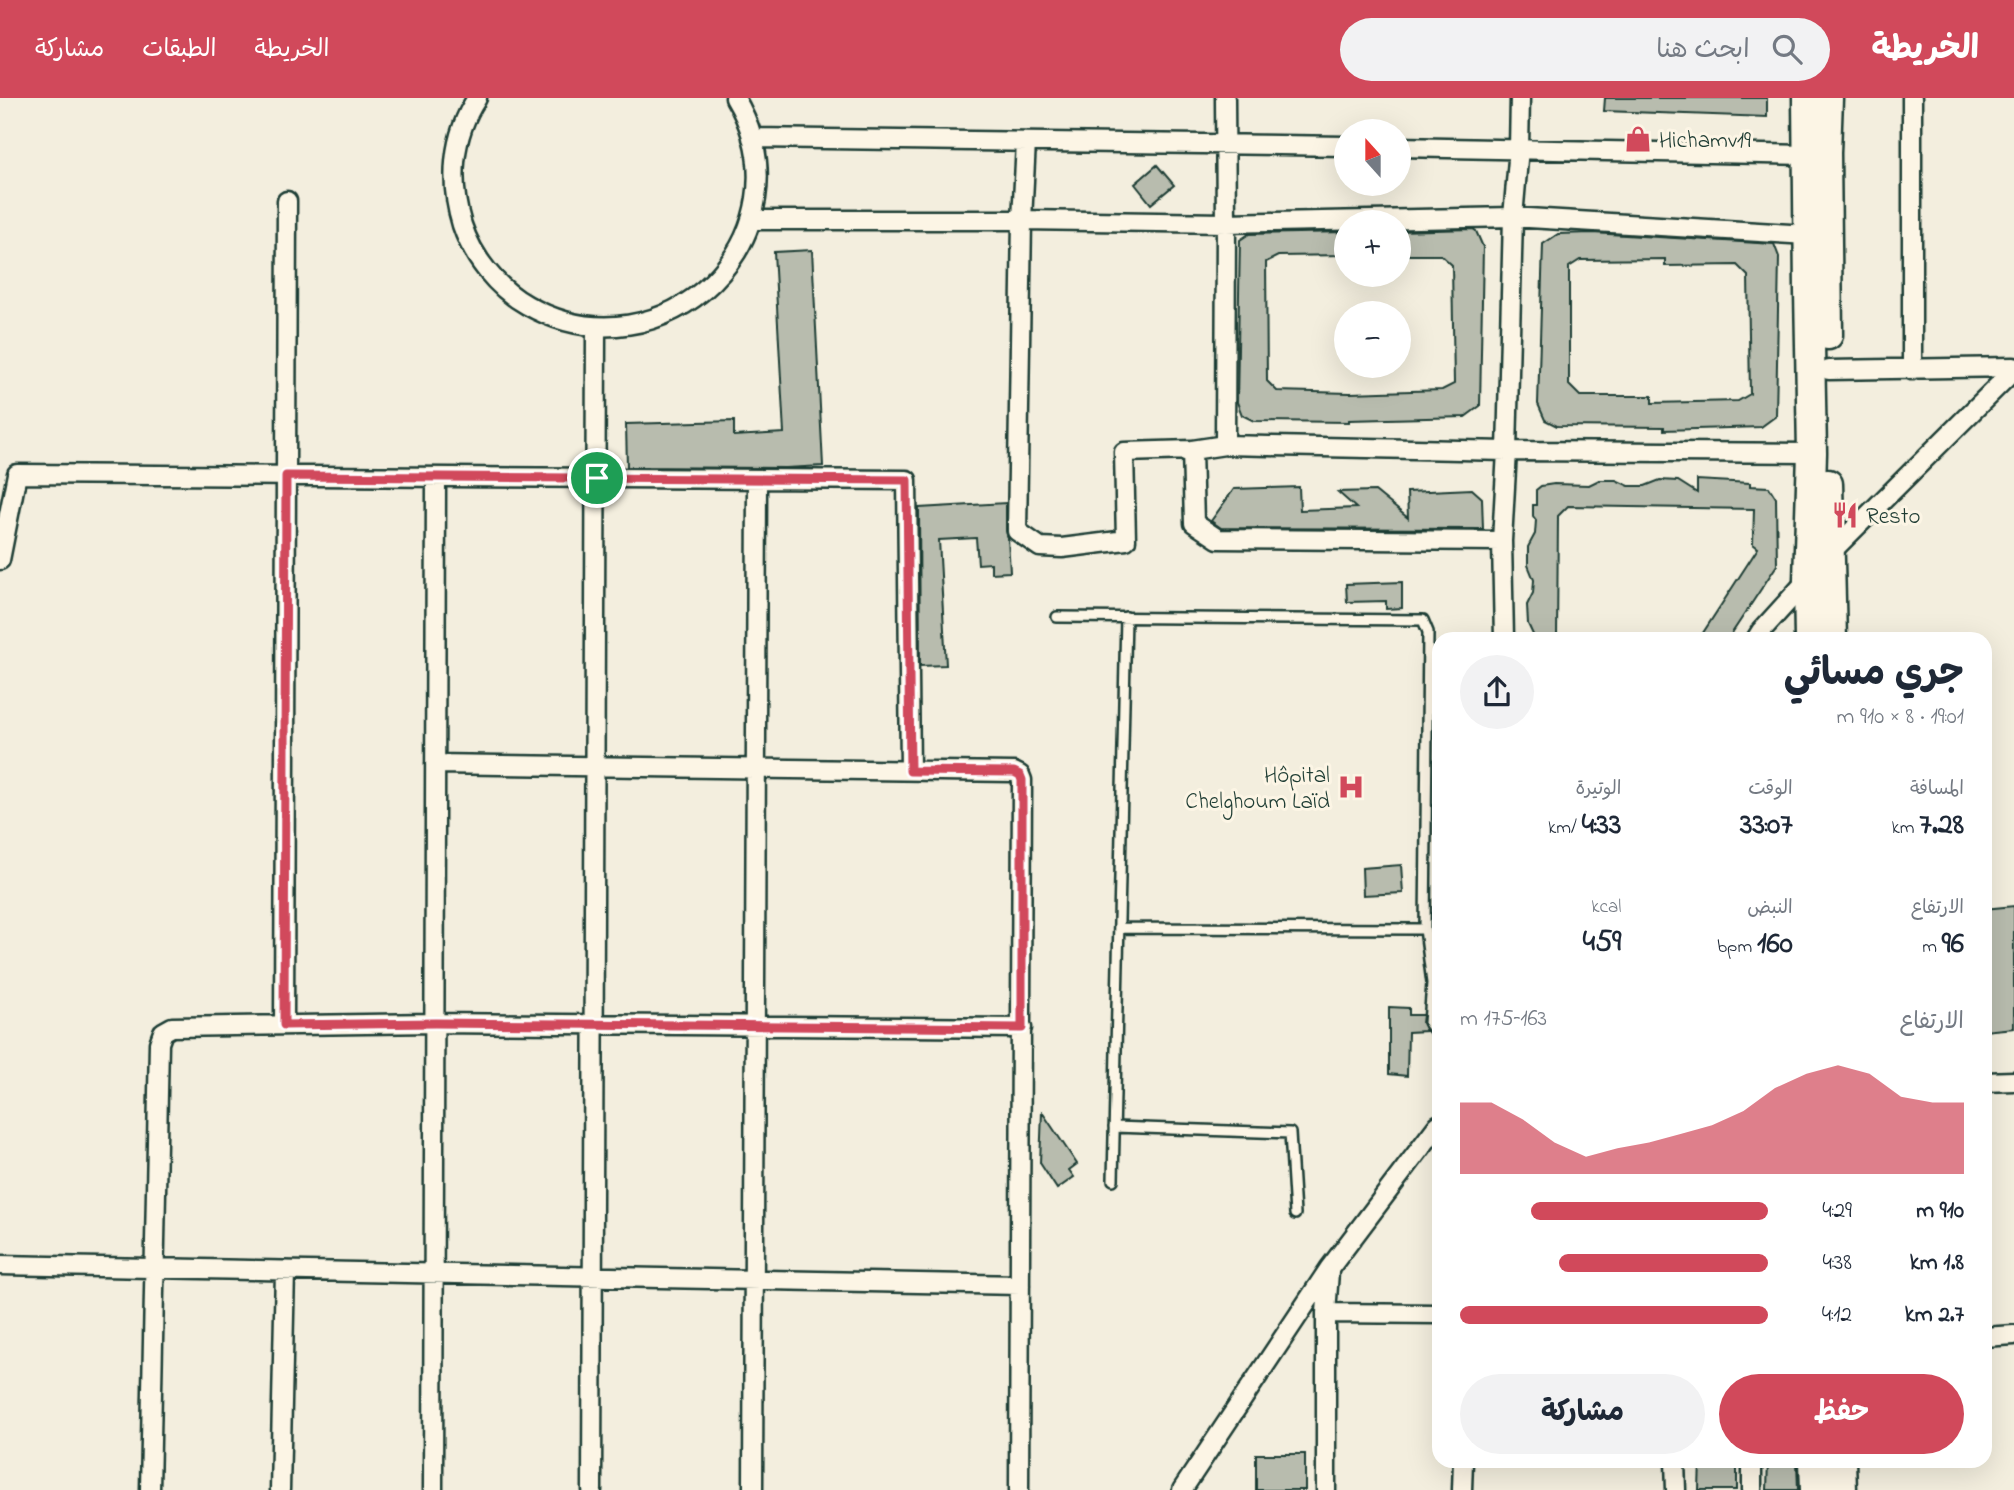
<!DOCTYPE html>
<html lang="ar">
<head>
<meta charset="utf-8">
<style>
  :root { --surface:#fff; --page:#f2f2f3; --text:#1f2937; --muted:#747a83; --accent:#d1495b }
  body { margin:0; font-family:"Indie Flower","Playpen Sans Arabic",sans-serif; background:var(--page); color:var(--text); direction:rtl; height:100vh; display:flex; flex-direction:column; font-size:26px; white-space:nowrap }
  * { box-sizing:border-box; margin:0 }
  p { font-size:23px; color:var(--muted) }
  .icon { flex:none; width:38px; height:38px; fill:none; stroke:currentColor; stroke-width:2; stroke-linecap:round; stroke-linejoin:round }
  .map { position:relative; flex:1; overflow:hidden; direction:ltr }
  .drawer { position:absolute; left:1432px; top:534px; width:560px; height:836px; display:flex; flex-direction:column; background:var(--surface); border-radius:21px; box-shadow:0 7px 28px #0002; direction:rtl }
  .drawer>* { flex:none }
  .needle { width:46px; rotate:339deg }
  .controls { position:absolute; left:1334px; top:21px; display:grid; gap:14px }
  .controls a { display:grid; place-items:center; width:77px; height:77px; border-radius:50%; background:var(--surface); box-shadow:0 7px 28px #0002; font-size:35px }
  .pin { position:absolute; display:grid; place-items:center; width:60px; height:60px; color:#fff; margin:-30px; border:4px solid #fff; border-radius:50%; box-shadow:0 2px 7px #0007 }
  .round { display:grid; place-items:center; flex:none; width:74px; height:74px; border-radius:37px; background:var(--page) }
  .head { display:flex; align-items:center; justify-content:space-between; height:119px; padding:0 28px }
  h1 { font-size:38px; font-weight:700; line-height:52px }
  .figures { display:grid; grid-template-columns:repeat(3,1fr); gap:10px; height:119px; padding:7px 28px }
  .figures div { display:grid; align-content:center }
  .figures b { font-size:30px; font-weight:700 }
  .figures small { font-size:19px; font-weight:400 }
  .figures p { font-size:19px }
  .chart { height:196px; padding:14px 28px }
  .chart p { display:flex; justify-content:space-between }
  .chart svg { width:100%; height:126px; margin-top:7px; fill:var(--accent); opacity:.7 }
  .cta { display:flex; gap:14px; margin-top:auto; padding:14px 28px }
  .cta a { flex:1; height:80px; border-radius:42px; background:var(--accent); color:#fff; font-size:28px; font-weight:700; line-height:80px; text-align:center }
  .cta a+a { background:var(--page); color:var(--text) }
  ul { padding:0 28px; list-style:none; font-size:23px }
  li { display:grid; grid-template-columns:112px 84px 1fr; align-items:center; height:52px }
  li i { height:18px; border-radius:9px; background:var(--accent) }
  header { display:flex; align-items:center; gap:42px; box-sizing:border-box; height:98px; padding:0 35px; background:var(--accent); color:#fff }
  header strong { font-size:33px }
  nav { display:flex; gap:38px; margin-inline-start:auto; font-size:24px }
  .search { width:490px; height:63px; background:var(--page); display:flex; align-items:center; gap:18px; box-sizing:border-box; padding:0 24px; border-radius:38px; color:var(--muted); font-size:26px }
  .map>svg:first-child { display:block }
  .building { fill:#b8bcae; stroke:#1f3d34; stroke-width:2; fill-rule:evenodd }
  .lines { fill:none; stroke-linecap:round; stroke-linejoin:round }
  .lane-casing { stroke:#1f3d34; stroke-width:14 }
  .street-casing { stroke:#1f3d34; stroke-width:23 }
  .primary-casing { stroke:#1f3d34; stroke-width:33 }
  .lane { stroke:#fcf5e5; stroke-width:9 }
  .street { stroke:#fcf5e5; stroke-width:18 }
  .primary { stroke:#fcf5e5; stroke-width:28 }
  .route-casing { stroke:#fff; stroke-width:14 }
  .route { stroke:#d1495b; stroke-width:9 }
  .labels { text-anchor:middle; stroke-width:6; stroke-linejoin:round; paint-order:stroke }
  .poi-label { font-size:23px; fill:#1f3d34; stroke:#fcf5e5; text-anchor:start }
</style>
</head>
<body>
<header>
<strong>الخريطة</strong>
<div class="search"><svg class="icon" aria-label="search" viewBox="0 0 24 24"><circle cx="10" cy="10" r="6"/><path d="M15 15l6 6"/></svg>ابحث هنا</div>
<nav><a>الخريطة</a><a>الطبقات</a><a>مشاركة</a></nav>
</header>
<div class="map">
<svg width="2014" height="1392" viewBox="0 0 2014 1392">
  <rect width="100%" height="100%" fill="#f3eede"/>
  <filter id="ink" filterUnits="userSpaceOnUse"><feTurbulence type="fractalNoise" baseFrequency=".0143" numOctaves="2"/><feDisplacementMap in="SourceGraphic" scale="14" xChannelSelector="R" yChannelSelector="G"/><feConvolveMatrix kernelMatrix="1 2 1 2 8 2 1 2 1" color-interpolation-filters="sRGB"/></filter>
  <g filter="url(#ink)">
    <!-- building -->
    <path class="building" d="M 1605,0 L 1767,0 L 1767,19 L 1604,13 Z
      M 1157,67 L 1174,87 L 1151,106 L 1135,86 Z
      M 1473,131 L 1476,133 L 1483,149 L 1480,308 L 1465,319 L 1349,322 L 1349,324 L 1254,323 L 1242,317 L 1237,304 L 1240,142 L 1249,136 L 1346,134 L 1346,157 L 1278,158 L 1266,164 L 1267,283 L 1277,293 L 1350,295 L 1442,292 L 1454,286 L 1452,167 L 1441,157 L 1398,157 L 1398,133 Z
      M 1592,135 L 1774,146 L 1779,159 L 1776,318 L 1761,329 L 1664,332 L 1664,329 L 1557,328 L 1545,322 L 1538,306 L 1543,146 L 1558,136 ZM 1665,161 L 1665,168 L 1737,167 L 1748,178 L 1750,296 L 1738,303 L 1652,305 L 1652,298 L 1580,298 L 1569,287 L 1569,169 L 1580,162 Z
      M 812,152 L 823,368 L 786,370 L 627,369 L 626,326 L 734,323 L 734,338 L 784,335 L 774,154 Z
      M 1599,382 L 1616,382 L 1629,388 L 1645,388 L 1660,382 L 1678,383 L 1697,395 L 1697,382 L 1750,385 L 1750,388 L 1769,389 L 1776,400 L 1777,467 L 1728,541 L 1699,541 L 1758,450 L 1753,446 L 1754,411 L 1568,408 L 1558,418 L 1557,541 L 1535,541 L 1528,526 L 1527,507 L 1533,495 L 1534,482 L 1528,467 L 1528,449 L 1535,436 L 1536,422 L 1533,418 L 1533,407 L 1536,407 L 1536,392 L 1541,388 L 1554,386 L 1589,387 Z
      M 1299,389 L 1300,412 L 1356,410 L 1338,394 L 1375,393 L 1408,420 L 1407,394 L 1472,391 L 1482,400 L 1483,431 L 1221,430 L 1211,423 L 1234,391 Z
      M 1006,405 L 1006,433 L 1008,440 L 1010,474 L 991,475 L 991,465 L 978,466 L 976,440 L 939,442 L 946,567 L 920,568 L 919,410 Z
      M 1402,484 L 1402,510 L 1386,511 L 1386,503 L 1347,504 L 1346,486 Z
      M 1401,767 L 1403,795 L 1363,797 L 1362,770 Z
      M 2014,808 L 2014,930 L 1984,933 L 1984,811 Z
      M 1389,909 L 1409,910 L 1409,917 L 1423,917 L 1422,925 L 1426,933 L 1408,934 L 1407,978 L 1389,976 Z
      M 1042,1014 L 1077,1066 L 1069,1072 L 1074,1079 L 1057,1091 L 1040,1065 Z
      M 1256,1356 L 1305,1356 L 1305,1392 L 1256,1392 Z
      M 1700,1363 L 1737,1363 L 1737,1392 L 1699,1392 Z
      M 1768,1363 L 1797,1363 L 1798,1392 L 1767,1392 Z"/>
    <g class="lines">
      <!-- lane casing -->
      <g class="lane-casing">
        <path id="lane" d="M 1057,519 L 1423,522 L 1428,534 L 1425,831 L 1432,885 L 1429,925 L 1434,932 L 1438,932
          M 1119,830 L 1425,831
          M 1114,1029 L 1290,1035 L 1295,1116
          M 1113,1082 L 1126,519"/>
      </g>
      <!-- street casing -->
      <g class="street-casing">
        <path id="street" d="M 477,0 C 452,38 449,84 462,127 C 473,160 497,190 527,207 C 664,285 816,136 735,0
          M 1225,0 L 1226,125 L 1225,347
          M 752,40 L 1346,48
          M 1026,44 L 1022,122 L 1017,433 L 1040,449 L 1062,450 L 1126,442 L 1124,354 L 1192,352
          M 1398,49 L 1808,57 L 1816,56
          M 751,122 L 1022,122 L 1226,125 L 1513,119 L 1808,137 L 1817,134
          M 1829,272 L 2014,269
          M 1912,272 L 1912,0
          M 1502,443 L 1218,441 L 1194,425 L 1192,352 L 1225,347 L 1507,353 L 1812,355
          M 1828,457 L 2014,272
          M 0,462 L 17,376 L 907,382 L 910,672
          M 1504,541 L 1502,443 L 1507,353 L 1513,119 L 1519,50 L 1520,0
          M 1756,541 L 1761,533 L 1810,479
          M 435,666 L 1014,674 L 1020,677 L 1022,682 L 1019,1392
          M 284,927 L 287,103
          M 1984,984 L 2014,983
          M 0,1167 L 1020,1187
          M 1326,1215 L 1438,1216
          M 1984,1239 L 2014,1237
          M 1675,1363 L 1676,1392
          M 150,1392 L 159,945 L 163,934 L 172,929 L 434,925 L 1022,930
          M 280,1392 L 285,1173
          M 433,1392 L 436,379
          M 592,1392 L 596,229
          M 753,1392 L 757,381
          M 1182,1392 L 1329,1171 L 1438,1027
          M 1326,1392 L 1326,1215 L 1329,1174
          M 1462,1392 L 1463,1363
          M 1752,1392 L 1752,1363"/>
      </g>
      <!-- primary casing -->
      <g class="primary-casing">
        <path id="primary" d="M 1807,0 L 1809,193 L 1812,355 L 1808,482 L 1809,541
          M 1828,0 L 1826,55 L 1828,237
          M 1828,386 L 1832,541
          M 1814,1363 L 1815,1392
          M 1841,1363 L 1842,1392"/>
      </g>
      <!-- lane -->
      <use href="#lane" class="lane"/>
      <!-- street -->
      <use href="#street" class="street"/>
      <!-- primary -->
      <use href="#primary" class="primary"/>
    </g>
  </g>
  <g class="lines" filter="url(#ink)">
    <!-- route casing -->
    <g class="route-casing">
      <path id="route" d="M 286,378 L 907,382 L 910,673 L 1014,674 L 1020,677 L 1022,682 L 1022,930 L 435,925 L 284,927 Z"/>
    </g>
    <!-- route -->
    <use href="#route" class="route"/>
  </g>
  <!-- icons -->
  <defs>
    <g id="shop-bare" transform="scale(2.1)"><path d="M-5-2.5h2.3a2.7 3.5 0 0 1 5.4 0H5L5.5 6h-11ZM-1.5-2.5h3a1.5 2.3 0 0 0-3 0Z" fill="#d1495b" stroke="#fcf5e5" stroke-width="2.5" paint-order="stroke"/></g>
    <g id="restaurant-bare" transform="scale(2.1)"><path d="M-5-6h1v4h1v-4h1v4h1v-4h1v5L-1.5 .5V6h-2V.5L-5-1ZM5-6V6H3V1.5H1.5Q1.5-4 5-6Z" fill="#d1495b" stroke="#fcf5e5" stroke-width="2.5" paint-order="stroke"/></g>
    <g id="hospital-bare" transform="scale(2.1)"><path d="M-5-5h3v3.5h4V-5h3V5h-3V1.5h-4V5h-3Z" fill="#d1495b" stroke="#fcf5e5" stroke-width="2.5" paint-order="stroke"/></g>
  </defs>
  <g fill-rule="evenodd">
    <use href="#shop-bare" x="1638" y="41"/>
    <use href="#restaurant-bare" x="1845" y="417"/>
    <use href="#hospital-bare" x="1351" y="689"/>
  </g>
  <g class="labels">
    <!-- poi labels -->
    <g class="poi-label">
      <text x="1659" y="49">Hichamv19</text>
      <text x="1866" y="425">Resto</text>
      <text x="1330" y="684" text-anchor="end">Hôpital<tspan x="1330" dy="26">Chelghoum Laïd</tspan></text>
    </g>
  </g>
</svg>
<div class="controls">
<a><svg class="needle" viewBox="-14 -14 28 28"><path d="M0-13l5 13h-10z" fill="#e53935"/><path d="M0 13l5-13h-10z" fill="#747a83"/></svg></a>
<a>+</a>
<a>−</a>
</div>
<div class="pin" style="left:597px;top:380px;background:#1e9e55"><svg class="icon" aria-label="arrive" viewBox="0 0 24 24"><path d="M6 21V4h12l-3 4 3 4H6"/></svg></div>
<section class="drawer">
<div class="head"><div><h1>جري مسائي</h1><p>19:01 · 8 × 910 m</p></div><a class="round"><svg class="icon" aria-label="share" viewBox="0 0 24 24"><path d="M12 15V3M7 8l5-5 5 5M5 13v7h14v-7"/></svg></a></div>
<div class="figures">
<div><p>المسافة</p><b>7.28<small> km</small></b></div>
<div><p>الوقت</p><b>33:07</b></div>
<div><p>الوتيرة</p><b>4:33<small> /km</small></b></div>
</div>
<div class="figures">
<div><p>الارتفاع</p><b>96<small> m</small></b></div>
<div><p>النبض</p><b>160<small> bpm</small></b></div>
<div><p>kcal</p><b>459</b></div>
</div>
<div class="chart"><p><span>الارتفاع</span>163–175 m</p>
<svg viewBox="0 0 160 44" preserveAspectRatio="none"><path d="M0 44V19L10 19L20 25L30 33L40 38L50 35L60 33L70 30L80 27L90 22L100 14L110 9L120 6L130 9L140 17L150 19L160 19V44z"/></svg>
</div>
<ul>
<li><b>910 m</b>4:29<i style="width:77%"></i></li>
<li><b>1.8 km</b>4:38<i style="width:68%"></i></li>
<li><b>2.7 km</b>4:12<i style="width:100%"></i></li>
</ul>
<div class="cta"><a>حفظ</a><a>مشاركة</a></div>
</section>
</div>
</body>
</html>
